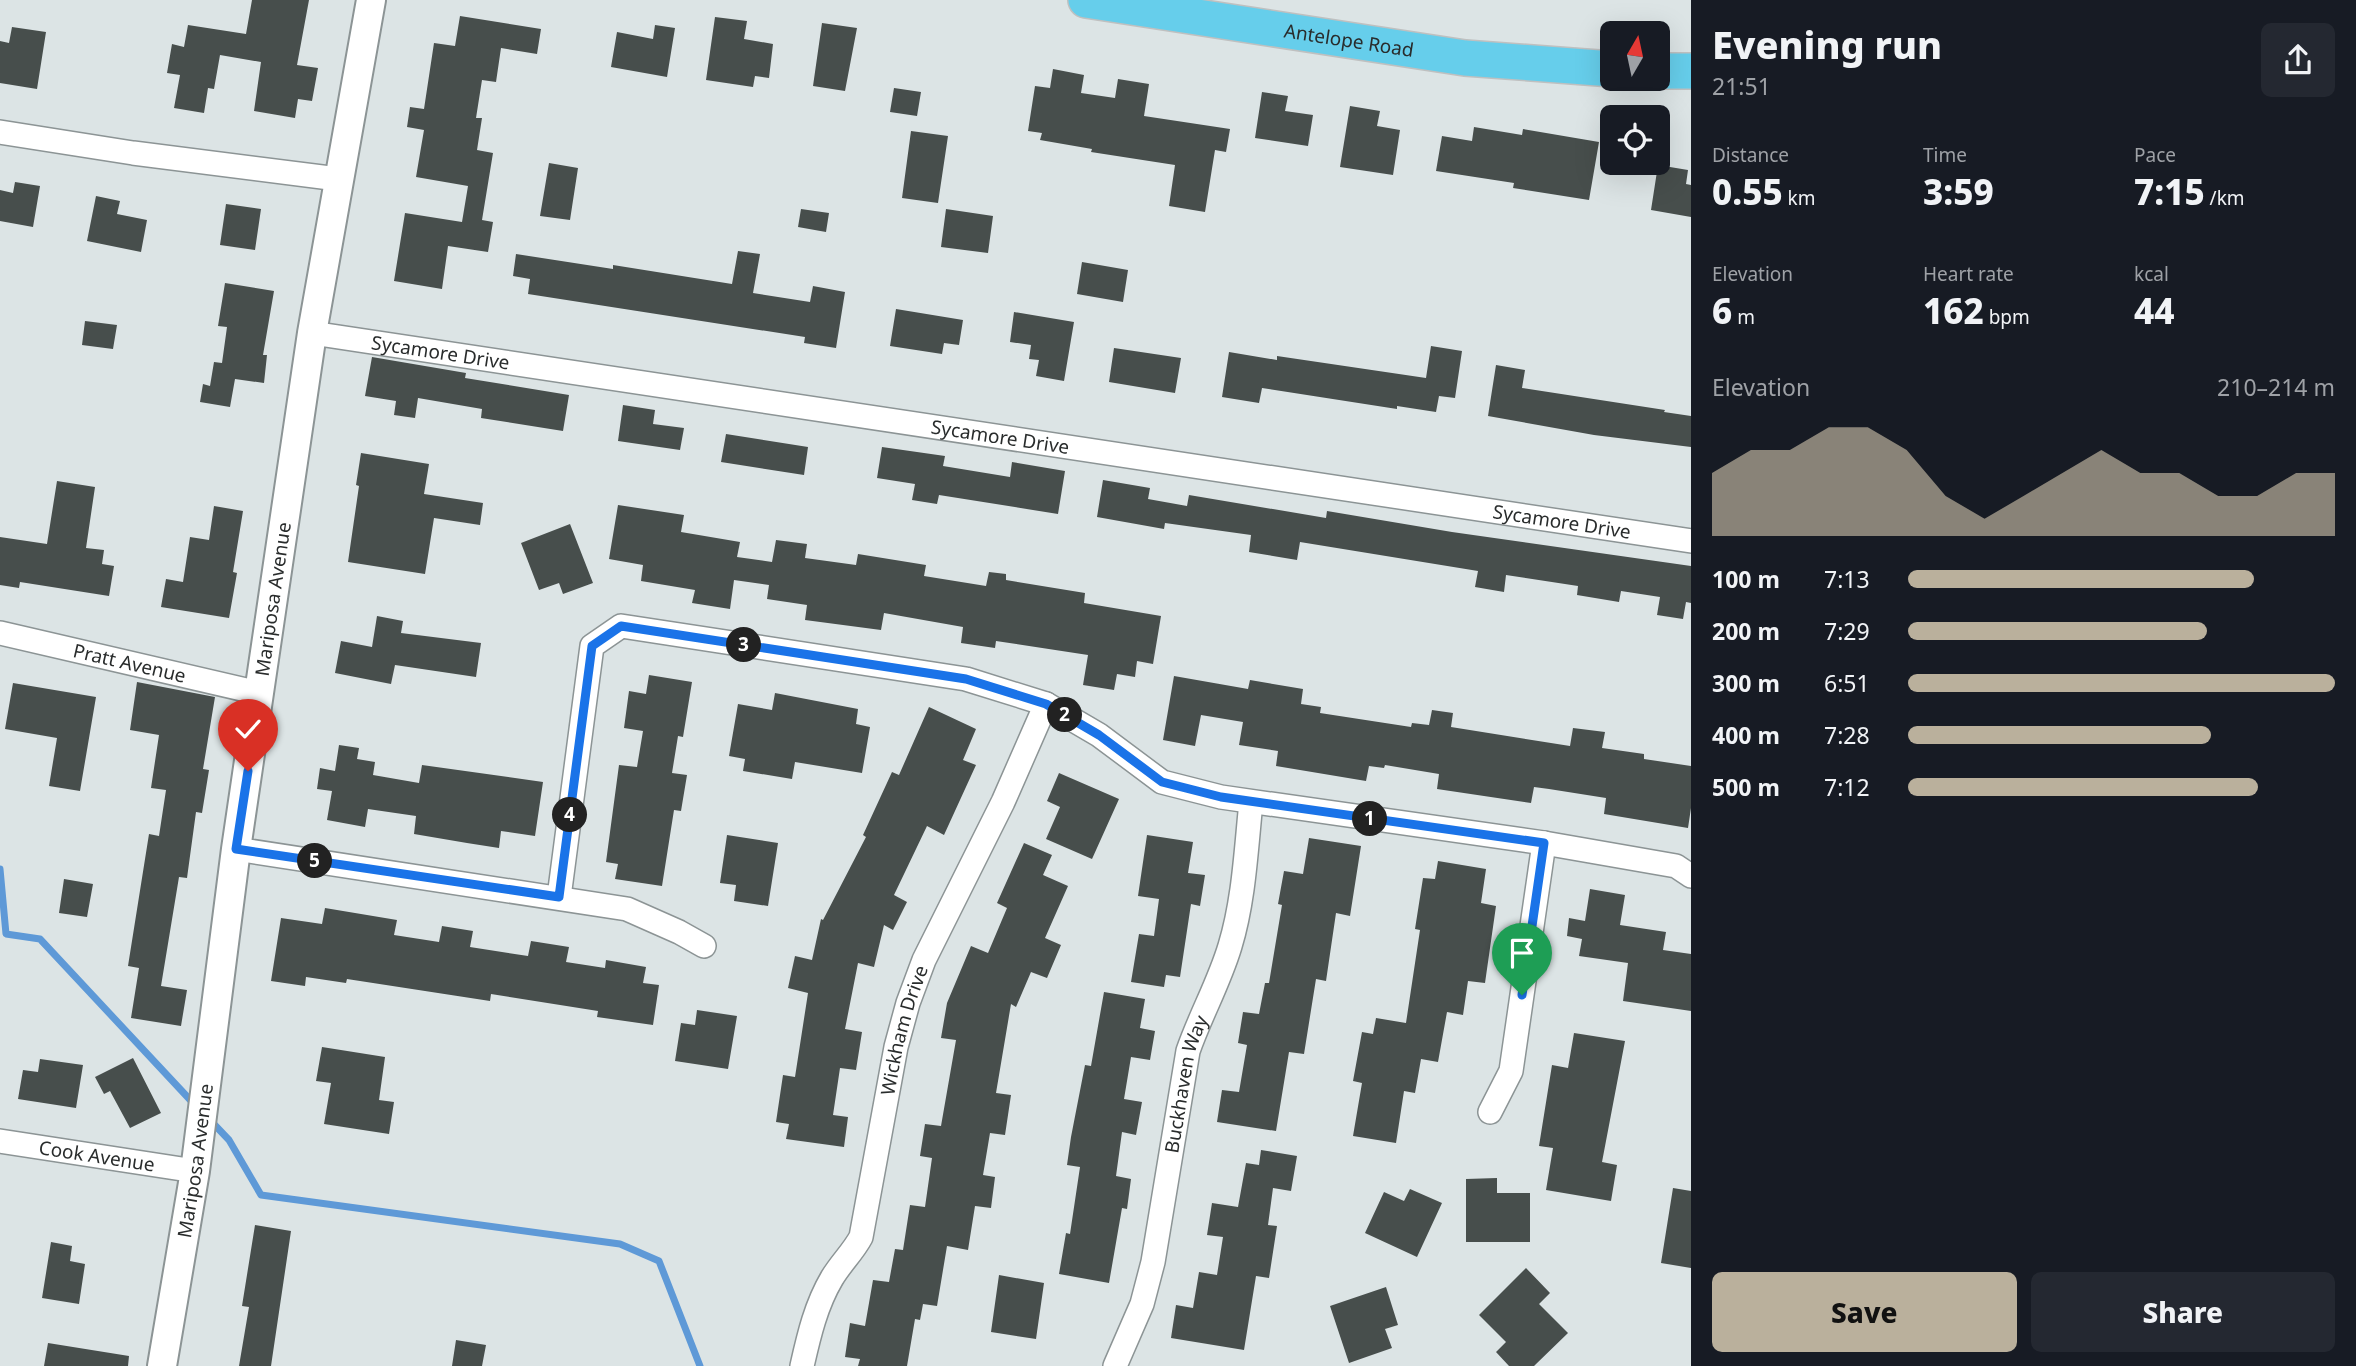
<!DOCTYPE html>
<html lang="en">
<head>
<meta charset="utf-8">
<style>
  :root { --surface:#171b24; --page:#242831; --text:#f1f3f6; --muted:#9ea1a6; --accent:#bab09c }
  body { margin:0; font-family:"Noto Sans",sans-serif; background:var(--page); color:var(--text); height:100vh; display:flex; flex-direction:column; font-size:26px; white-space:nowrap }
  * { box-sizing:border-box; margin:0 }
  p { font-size:23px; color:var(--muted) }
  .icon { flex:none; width:38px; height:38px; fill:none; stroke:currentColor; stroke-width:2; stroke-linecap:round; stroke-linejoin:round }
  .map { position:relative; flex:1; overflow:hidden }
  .panel { display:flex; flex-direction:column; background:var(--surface); width:665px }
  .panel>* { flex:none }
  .needle { width:46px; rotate:9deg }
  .fabs { position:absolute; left:1600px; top:21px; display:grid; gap:14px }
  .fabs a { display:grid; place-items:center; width:70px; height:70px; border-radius:10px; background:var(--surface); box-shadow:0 7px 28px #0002; font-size:35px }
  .pin { position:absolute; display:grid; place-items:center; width:60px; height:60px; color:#fff; margin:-72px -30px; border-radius:50% 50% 50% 0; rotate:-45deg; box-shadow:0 0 7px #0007 }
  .pin .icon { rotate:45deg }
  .km { position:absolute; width:35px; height:35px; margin:-18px; border-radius:50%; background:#222; color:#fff; font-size:19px; line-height:35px; text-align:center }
  .round { display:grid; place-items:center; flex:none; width:74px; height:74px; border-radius:10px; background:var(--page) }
  .overview { display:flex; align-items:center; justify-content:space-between; height:119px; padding:0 21px }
  h1 { font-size:38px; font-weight:800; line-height:52px }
  .metrics { display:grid; grid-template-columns:repeat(3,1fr); gap:10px; height:119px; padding:7px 21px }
  .metrics div { display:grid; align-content:center }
  .metrics b { font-size:35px; font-weight:800 }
  .metrics small { font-size:19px; font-weight:400 }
  .metrics p { font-size:19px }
  .chart { height:196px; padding:14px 21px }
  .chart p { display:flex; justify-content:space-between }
  .chart svg { width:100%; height:126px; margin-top:7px; fill:var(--accent); opacity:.7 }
  .button { display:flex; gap:14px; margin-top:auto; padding:14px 21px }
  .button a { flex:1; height:80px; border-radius:10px; background:var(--accent); color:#111; font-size:28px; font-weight:800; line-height:80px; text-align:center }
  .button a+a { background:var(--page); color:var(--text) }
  ul { padding:0 21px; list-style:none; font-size:23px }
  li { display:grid; grid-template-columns:112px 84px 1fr; align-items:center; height:52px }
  li i { height:18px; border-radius:9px; background:var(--accent) }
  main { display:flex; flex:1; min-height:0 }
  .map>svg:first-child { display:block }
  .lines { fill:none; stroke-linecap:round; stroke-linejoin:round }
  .stream { stroke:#5e99d7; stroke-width:7 }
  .building { fill:#474e4c }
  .minor-casing { stroke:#8c9495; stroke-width:26 }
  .tertiary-casing { stroke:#8c9495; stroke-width:32 }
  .primary-casing { stroke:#bfc0c0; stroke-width:38 }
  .minor { stroke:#fff; stroke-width:23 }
  .tertiary { stroke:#fff; stroke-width:28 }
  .primary { stroke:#66ceeb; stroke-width:35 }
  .route-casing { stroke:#fff; stroke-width:14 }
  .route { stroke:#1a73e8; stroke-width:9 }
  .labels { text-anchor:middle; stroke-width:7; stroke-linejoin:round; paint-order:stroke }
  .street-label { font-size:19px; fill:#292c2c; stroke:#fff }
</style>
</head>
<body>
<main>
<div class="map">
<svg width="1691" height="1366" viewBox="0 0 1691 1366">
  <rect width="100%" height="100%" fill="#dce4e5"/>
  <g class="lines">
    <!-- stream -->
    <path class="stream" d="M 0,869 L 6,934 L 40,939 L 194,1104
      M 210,1120 L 229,1140 L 261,1195 L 620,1244 L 659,1261 L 700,1366"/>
  </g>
  <!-- building -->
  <path class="building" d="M 252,0 L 309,0 L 297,65 L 318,68 L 312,101 L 298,99 L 295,118 L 254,111 L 261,62 L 220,55 L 214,89 L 208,88 L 204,113 L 174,108 L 180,75 L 167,73 L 172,44 L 184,47 L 188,25 L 246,34 Z
    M 460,16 L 541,29 L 537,54 L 501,48 L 496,82 L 482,80 L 476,118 L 482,118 L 477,150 L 493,153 L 482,220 L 493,222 L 488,252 L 448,246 L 442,289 L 394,281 L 405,213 L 462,222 L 468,186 L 416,177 L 424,130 L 407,127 L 410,107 L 424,109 L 434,43 L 455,46 Z
    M 715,17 L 747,21 L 744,39 L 773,44 L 769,78 L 755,76 L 753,87 L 706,80 Z
    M 822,23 L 857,28 L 845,91 L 813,86 Z
    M 655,25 L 675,28 L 667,77 L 611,67 L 617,32 L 653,39 Z
    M 12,27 L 46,32 L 37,89 L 0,83 L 0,41 L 9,43 Z
    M 1053,69 L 1084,75 L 1081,93 L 1115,98 L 1118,79 L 1149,84 L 1144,116 L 1230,129 L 1226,152 L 1215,150 L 1205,212 L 1169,206 L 1175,165 L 1091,152 L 1092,149 L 1040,140 L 1042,133 L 1028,131 L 1035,86 L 1050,88 Z
    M 894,88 L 921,92 L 917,116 L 890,112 Z
    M 1262,92 L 1288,96 L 1285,111 L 1313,115 L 1308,146 L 1255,138 Z
    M 1350,106 L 1380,111 L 1377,126 L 1400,130 L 1393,175 L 1340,167 Z
    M 1474,127 L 1522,135 L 1523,129 L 1599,142 L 1589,200 L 1513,188 L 1514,183 L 1436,171 L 1442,136 L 1472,141 Z
    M 911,131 L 948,136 L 938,203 L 902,198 Z
    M 549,163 L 578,168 L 570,220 L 540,216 Z
    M 1658,165 L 1688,170 L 1686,184 L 1691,185 L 1691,217 L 1651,210 Z
    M 15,182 L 40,186 L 33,227 L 0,221 L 0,190 L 13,193 Z
    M 96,196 L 120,201 L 117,214 L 147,220 L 141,252 L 87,241 Z
    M 226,204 L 261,209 L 255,250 L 220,245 Z
    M 801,209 L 829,213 L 826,232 L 798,227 Z
    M 946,209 L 993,216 L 988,253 L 941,247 Z
    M 738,251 L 760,254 L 753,293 L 810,302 L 813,286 L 845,292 L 836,348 L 804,343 L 805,337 L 528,294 L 530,279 L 513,276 L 516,254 L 613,269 L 613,265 L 732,284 Z
    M 1082,262 L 1128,270 L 1123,302 L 1077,294 Z
    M 225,283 L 274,291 L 263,355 L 267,355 L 264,383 L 235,379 L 230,407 L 200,402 L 203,384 L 210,386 L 214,362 L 222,363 L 227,327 L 218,326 Z
    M 896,309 L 963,320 L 959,345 L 944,343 L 942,354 L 890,346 Z
    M 1014,312 L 1074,322 L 1064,381 L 1036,376 L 1039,360 L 1029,359 L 1031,345 L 1010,342 Z
    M 85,321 L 117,325 L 113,349 L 82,345 Z
    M 1431,346 L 1462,351 L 1455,398 L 1439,396 L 1436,412 L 1397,406 L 1397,409 L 1262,388 L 1259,403 L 1222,397 L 1229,352 L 1277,360 L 1277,356 L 1426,378 Z
    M 1114,348 L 1181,358 L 1175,393 L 1109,382 Z
    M 372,357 L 466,373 L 465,378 L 569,395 L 563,431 L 481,418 L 482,409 L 418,398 L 415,418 L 394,415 L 396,401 L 365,396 Z
    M 1496,365 L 1525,370 L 1522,388 L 1665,410 L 1664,412 L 1691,416 L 1691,447 L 1594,435 L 1488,416 Z
    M 623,405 L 655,410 L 653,424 L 684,428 L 680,450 L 618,441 Z
    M 726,434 L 808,447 L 804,475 L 721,462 Z
    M 882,447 L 945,456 L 943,466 L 1010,477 L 1012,462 L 1065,471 L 1058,514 L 939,495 L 937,504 L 912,500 L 915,484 L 877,478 Z
    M 361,453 L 429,464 L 424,494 L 483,503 L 480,525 L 434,518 L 425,574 L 348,562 L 359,486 L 356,485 Z
    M 1103,480 L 1150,488 L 1148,499 L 1187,506 L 1189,495 L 1326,518 L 1327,511 L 1452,532 L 1691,566 L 1691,603 L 1686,602 L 1683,619 L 1657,615 L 1660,597 L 1621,591 L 1619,602 L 1577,595 L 1578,586 L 1506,575 L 1504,592 L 1475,587 L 1478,571 L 1300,542 L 1297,560 L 1249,552 L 1251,535 L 1165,523 L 1164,529 L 1097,517 Z
    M 57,481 L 95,487 L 86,548 L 104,550 L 102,564 L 114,566 L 109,596 L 20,582 L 19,588 L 0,585 L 0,537 L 47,544 Z
    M 618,505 L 684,515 L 681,532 L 740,542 L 737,557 L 772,562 L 776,540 L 807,544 L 805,558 L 856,565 L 858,554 L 926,565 L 924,576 L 986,586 L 989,572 L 1006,574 L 1006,580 L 1085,593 L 1084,603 L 1161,616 L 1153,664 L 1137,661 L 1135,677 L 1117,674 L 1114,690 L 1083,685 L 1088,655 L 996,641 L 995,648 L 961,643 L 963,627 L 884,613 L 881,630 L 805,620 L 807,605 L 767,599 L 769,585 L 734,580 L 730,609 L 692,603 L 695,590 L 641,581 L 643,565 L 609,559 Z
    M 214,506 L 243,511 L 233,572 L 237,573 L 229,618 L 161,607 L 166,579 L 183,582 L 190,537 L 209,540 Z
    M 570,524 L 593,583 L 563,594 L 559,583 L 539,590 L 521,543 Z
    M 377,616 L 403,621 L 401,633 L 481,643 L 476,677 L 395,665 L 391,684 L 335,673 L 341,641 L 372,647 Z
    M 649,675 L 692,682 L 683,737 L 678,736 L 672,773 L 687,775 L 681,811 L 674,810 L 662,886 L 615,879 L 618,864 L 606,862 L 619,765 L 637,767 L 643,731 L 624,728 L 629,691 L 646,694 Z
    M 1174,676 L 1248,689 L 1250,680 L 1303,689 L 1301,704 L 1321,707 L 1320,713 L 1411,727 L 1412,723 L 1429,725 L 1432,710 L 1453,713 L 1451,727 L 1570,746 L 1573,728 L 1605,732 L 1602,748 L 1644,754 L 1644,759 L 1691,766 L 1691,808 L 1688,828 L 1604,814 L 1606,798 L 1549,789 L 1534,787 L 1531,803 L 1437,789 L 1439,774 L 1385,765 L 1384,768 L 1369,766 L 1366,781 L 1276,766 L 1278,751 L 1239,745 L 1243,722 L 1201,715 L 1195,746 L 1163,740 Z
    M 137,682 L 215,697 L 203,769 L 209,770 L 202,813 L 196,812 L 187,878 L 179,877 L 161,986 L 187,990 L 181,1026 L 131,1018 L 139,968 L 128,966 L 149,834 L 159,836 L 166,790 L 151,788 L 159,735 L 130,730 Z
    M 13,683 L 96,697 L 80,791 L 49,786 L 57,738 L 5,729 Z
    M 775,693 L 858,709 L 856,724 L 870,727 L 862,773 L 795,762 L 792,779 L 743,771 L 745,759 L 729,756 L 738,704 L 772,710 Z
    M 929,707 L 976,729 L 963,760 L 976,765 L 944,835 L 927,826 L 894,895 L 907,902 L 893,930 L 884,925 L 874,967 L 858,963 L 845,1029 L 862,1032 L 856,1070 L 840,1068 L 833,1115 L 848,1117 L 844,1147 L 786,1139 L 789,1124 L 776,1122 L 783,1075 L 795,1077 L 808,993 L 788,988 L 795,956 L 812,960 L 821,919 L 823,920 L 866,837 L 863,835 L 892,772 L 899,775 Z
    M 339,745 L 359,748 L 357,759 L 375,762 L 373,775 L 419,783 L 422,765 L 543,782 L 535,836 L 501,831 L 499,848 L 467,843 L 414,834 L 416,816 L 368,809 L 365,827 L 327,820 L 332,791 L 317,789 L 320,768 L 335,771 Z
    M 1059,773 L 1119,799 L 1092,859 L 1046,839 L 1060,807 L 1047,801 Z
    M 727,835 L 778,843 L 768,906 L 734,901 L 736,885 L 720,883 Z
    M 1147,835 L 1193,842 L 1188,873 L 1205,875 L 1200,906 L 1191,904 L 1180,977 L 1166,975 L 1164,987 L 1131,982 L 1139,934 L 1154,936 L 1159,899 L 1138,896 Z
    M 1309,838 L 1361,846 L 1350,916 L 1336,913 L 1326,981 L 1316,979 L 1304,1054 L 1289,1052 L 1276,1131 L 1217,1122 L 1222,1090 L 1239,1092 L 1247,1045 L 1238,1043 L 1243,1012 L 1259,1014 L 1265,983 L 1269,983 L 1282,905 L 1278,904 L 1284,871 L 1303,874 Z
    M 1024,843 L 1052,855 L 1043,875 L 1068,886 L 1045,938 L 1061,945 L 1047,978 L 1031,972 L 1016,1007 L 1011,1004 L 996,1093 L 1011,1095 L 1005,1135 L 990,1133 L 983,1175 L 995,1177 L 991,1208 L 975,1206 L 968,1250 L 947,1246 L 937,1306 L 923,1304 L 920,1320 L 915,1319 L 907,1366 L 858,1366 L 860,1359 L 845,1357 L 850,1323 L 865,1326 L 873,1280 L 889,1282 L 895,1249 L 903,1250 L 910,1205 L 925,1207 L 932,1158 L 920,1156 L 925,1124 L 941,1126 L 956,1040 L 941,1038 L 947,1003 L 971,946 L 988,953 L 1007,908 L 997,903 Z
    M 1438,861 L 1486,869 L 1481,903 L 1496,906 L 1485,983 L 1468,981 L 1463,1015 L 1447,1012 L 1438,1062 L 1421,1059 L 1415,1093 L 1404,1091 L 1396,1143 L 1353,1136 L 1362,1083 L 1353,1081 L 1362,1032 L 1373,1034 L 1376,1018 L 1406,1023 L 1420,930 L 1415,929 L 1423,878 L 1435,879 Z
    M 64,879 L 93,884 L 87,917 L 59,913 Z
    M 1590,889 L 1625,895 L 1620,925 L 1666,932 L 1663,950 L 1691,954 L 1691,1011 L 1623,1001 L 1628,963 L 1579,956 L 1582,939 L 1567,936 L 1569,918 L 1585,921 Z
    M 325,908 L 397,920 L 394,935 L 439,942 L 442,926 L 473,931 L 470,947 L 528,956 L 531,941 L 569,947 L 566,962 L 605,968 L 606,960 L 646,967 L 643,983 L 659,985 L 653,1025 L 597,1017 L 598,1011 L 491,994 L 490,1001 L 347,979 L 346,983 L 306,977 L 305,986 L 271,981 L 281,918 L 322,924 Z
    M 1104,992 L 1145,999 L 1140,1028 L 1155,1031 L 1150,1060 L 1131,1057 L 1124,1099 L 1142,1102 L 1136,1135 L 1122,1132 L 1116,1176 L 1131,1179 L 1127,1209 L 1122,1208 L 1109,1283 L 1059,1274 L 1066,1233 L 1070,1234 L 1080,1167 L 1067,1165 L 1071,1137 L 1085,1065 L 1091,1066 Z
    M 697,1010 L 737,1016 L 728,1069 L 675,1061 L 681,1023 L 695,1025 Z
    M 1574,1033 L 1625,1041 L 1602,1162 L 1617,1165 L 1611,1201 L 1546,1190 L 1553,1148 L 1539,1146 L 1552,1065 L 1568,1068 Z
    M 322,1047 L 385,1057 L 379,1100 L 394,1102 L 389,1134 L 324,1124 L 331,1083 L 316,1081 Z
    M 133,1058 L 161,1113 L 130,1128 L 110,1091 L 104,1094 L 95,1077 Z
    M 40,1059 L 83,1065 L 76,1108 L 18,1099 L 23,1070 L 38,1072 Z
    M 1261,1150 L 1297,1156 L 1291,1191 L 1273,1188 L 1268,1225 L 1277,1226 L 1269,1278 L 1256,1276 L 1244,1350 L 1171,1338 L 1176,1305 L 1193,1308 L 1199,1272 L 1217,1275 L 1223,1237 L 1207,1235 L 1212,1203 L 1238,1207 L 1246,1163 L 1259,1165 Z
    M 1497,1178 L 1497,1193 L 1530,1193 L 1530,1242 L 1466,1242 L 1466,1179 Z
    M 1673,1188 L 1691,1191 L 1691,1268 L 1661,1263 Z
    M 1410,1189 L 1442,1203 L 1417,1257 L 1365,1233 L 1384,1192 L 1404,1201 Z
    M 255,1225 L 291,1231 L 271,1366 L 239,1366 L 249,1307 L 242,1306 Z
    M 51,1242 L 72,1246 L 70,1261 L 85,1264 L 79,1304 L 42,1298 Z
    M 1526,1268 L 1550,1293 L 1539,1304 L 1568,1333 L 1534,1366 L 1509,1366 L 1496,1352 L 1506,1342 L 1479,1315 Z
    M 999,1275 L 1044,1283 L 1036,1339 L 991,1332 Z
    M 1386,1287 L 1398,1325 L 1385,1329 L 1392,1348 L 1349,1363 L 1330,1306 Z
    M 456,1340 L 486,1345 L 482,1366 L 452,1366 Z
    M 48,1343 L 129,1356 L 128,1366 L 44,1366 Z"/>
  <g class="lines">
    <!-- minor casing -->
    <g class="minor-casing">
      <g id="minor">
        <path d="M 0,132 L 133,153 L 338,179"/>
        <path id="s1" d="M 312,333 L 1691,541"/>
        <path id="s2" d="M 0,633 L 259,693"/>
        <path d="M 236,849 L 627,909 L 679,932 L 704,946"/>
        <path d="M 559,897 L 592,646 L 621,626 L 966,679 L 1046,704 L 1099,735 L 1162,782 L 1221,797 L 1544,843 L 1676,866 L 1691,876"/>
        <path d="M 1490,1112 L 1511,1071 L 1544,843"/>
        <path id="s3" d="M 0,1141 L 195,1171"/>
        <path id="s4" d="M 802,1366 C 809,1335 816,1305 832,1278 C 841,1263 853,1252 861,1237 L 896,1047 L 908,1003 L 924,960 L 1003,802 L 1046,704"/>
        <path id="s5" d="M 1115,1366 L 1142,1304 L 1153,1262 L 1188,1051 C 1200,1016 1219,983 1230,946 C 1244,900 1246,850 1251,802"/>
      </g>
    </g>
    <!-- tertiary casing -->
    <g class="tertiary-casing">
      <g id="tertiary">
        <path id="s6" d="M 162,1366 L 195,1171 L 236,849 L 312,333 L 371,0"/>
      </g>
    </g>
    <!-- primary casing -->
    <g class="primary-casing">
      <g id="primary">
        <path id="s7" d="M 1086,0 L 1465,58 L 1612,69"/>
        <path d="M 1657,71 L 1691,71"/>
      </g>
    </g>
    <!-- minor -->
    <use href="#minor" class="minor"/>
    <!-- tertiary -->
    <use href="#tertiary" class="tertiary"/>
    <!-- primary -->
    <use href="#primary" class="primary"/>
  </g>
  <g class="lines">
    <!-- route casing -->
    <g class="route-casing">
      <path id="route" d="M 248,771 L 236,849 L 559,897 L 592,646 L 621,626 L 966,679 L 1046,704 L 1099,735 L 1162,782 L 1221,797 L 1544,843 L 1522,995"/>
    </g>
    <!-- route -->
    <use href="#route" class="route"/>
  </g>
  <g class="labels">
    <!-- street labels -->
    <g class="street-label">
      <text dy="7" stroke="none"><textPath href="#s7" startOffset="266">Antelope Road</textPath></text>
      <text dy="7" stroke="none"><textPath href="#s1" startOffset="130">Sycamore Drive</textPath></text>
      <text dy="7" stroke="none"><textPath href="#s1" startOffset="696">Sycamore Drive</textPath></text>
      <text dy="7" stroke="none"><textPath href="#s1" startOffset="1264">Sycamore Drive</textPath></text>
      <text dy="7" stroke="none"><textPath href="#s6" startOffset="775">Mariposa Avenue</textPath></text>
      <text dy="7" stroke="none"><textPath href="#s2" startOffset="133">Pratt Avenue</textPath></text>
      <text dy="7" stroke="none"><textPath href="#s4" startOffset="355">Wickham Drive</textPath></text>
      <text dy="7" stroke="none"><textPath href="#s5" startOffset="292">Buckhaven Way</textPath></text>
      <text dy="7" stroke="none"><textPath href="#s3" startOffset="98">Cook Avenue</textPath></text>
      <text dy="7" stroke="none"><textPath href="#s6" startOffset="208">Mariposa Avenue</textPath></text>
    </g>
  </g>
</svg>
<div class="fabs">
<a><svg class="needle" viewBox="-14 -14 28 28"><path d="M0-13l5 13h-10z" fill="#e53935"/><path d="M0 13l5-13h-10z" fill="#9ea1a6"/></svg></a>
<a><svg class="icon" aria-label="locate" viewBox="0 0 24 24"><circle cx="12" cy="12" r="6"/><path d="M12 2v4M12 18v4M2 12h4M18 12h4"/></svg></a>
</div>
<div class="pin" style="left:1522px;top:995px;background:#1e9e55"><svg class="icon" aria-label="arrive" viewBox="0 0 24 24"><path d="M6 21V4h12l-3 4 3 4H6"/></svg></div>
<div class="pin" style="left:248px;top:771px;background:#d93025"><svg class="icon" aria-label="check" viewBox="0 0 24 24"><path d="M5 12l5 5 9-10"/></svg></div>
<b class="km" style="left:1370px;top:819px">1</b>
<b class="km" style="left:1065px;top:715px">2</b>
<b class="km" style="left:744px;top:645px">3</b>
<b class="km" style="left:570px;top:815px">4</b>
<b class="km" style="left:315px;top:861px">5</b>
</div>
<section class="panel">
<div class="overview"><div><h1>Evening run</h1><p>21:51</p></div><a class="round"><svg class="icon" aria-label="share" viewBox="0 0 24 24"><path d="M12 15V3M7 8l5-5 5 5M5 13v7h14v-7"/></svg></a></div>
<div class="metrics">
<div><p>Distance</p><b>0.55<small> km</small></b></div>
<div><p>Time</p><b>3:59</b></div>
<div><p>Pace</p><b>7:15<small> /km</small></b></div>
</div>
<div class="metrics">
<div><p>Elevation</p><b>6<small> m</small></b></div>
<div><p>Heart rate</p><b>162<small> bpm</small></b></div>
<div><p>kcal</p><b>44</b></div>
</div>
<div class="chart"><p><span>Elevation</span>210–214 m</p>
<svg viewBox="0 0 160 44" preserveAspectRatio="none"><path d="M0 44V22L10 14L20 14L30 6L40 6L50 14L60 30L70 38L80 30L90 22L100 14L110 22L120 22L130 30L140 30L150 22L160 22V44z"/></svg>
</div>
<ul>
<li><b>100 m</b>7:13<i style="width:81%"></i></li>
<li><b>200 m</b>7:29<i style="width:70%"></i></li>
<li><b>300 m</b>6:51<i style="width:100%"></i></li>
<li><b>400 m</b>7:28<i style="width:71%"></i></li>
<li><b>500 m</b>7:12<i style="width:82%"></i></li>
</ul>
<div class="button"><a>Save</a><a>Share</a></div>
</section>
</main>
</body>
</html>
